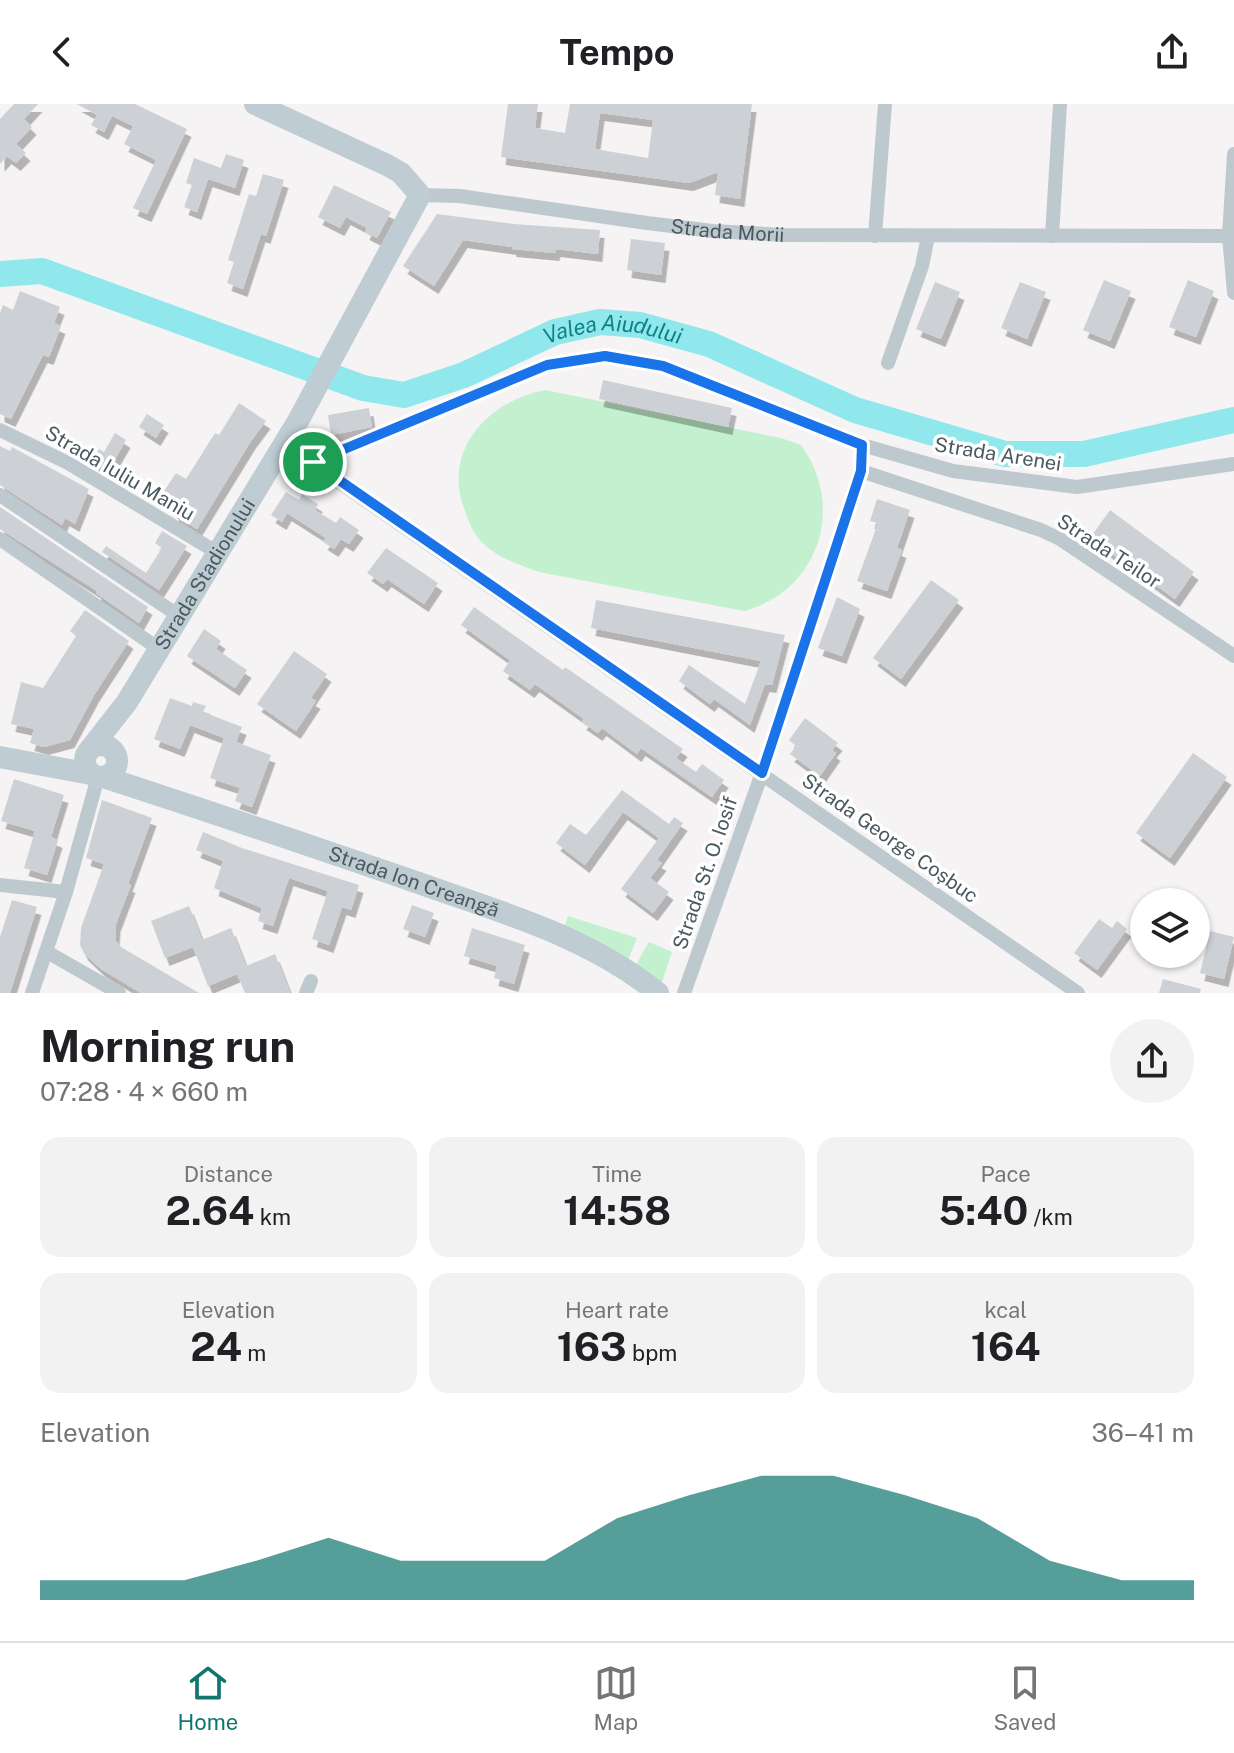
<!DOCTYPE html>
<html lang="en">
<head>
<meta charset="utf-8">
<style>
  :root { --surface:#fff; --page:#f2f2f2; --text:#202124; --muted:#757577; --line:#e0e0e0; --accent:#0f766e }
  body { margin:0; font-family:"Public Sans",sans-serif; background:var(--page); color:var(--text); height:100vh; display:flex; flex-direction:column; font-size:30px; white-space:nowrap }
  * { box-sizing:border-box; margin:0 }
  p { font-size:26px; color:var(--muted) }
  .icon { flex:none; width:44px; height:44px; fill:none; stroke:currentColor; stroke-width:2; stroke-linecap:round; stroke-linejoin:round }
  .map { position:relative; height:889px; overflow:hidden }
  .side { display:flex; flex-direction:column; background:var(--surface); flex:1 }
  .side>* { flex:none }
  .fabs { position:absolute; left:1130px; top:784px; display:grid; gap:16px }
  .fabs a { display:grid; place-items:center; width:80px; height:80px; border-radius:50%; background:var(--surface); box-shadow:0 2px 6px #0004; font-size:40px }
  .pin { position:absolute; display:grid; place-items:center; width:68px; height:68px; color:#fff; margin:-34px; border:4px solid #fff; border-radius:50%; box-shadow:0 2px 8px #0007 }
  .round { display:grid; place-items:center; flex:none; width:84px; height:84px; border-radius:42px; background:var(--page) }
  .summary { display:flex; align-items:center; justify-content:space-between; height:136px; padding:0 40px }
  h1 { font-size:44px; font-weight:700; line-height:60px }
  .figures { display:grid; grid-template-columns:repeat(3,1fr); gap:12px; height:136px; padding:8px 40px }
  .figures div { display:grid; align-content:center; border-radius:20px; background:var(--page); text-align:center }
  .figures b { font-size:40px; font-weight:700 }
  .figures small { font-size:22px; font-weight:400 }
  .figures p { font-size:22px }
  .chart { height:224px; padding:16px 40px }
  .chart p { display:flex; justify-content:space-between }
  .chart svg { width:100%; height:144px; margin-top:8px; fill:var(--accent); opacity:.7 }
  header { display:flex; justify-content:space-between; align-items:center; height:104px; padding:0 40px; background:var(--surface); font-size:36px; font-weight:700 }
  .dock { display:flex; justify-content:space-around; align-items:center; height:112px; border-top:2px solid var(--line); background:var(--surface); font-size:22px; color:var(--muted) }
  .dock a { display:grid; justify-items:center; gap:4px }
  .dock .active { color:var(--accent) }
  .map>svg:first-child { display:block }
  .green { fill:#c3f0ce }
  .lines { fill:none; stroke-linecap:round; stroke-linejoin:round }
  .river { stroke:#91e8ec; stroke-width:26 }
  .building { fill:#cdd1d5; fill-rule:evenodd; filter:url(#shadow) }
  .street { stroke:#bec9cf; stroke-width:14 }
  .secondary { stroke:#bfccd3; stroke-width:22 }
  .route-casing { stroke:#fff; stroke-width:16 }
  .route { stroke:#1a73e8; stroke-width:10 }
  .labels { text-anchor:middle; stroke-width:7; stroke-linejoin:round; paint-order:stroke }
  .street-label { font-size:20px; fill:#4a5960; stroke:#fff }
  .water-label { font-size:22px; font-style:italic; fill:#0f8288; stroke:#fff }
</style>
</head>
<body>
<header><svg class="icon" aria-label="back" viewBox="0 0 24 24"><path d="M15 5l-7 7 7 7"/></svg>Tempo<svg class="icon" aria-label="share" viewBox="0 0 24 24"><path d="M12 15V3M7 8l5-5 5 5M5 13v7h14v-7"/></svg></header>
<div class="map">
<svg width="1234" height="889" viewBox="0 0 1234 889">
  <defs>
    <filter id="shadow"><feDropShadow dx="4.5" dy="8" stdDeviation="0" flood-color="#0004"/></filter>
  </defs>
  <rect width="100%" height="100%" fill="#f5f3f3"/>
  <!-- green -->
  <path class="green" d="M 545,286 L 781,334 L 801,341 C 846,402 819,487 744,507 L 539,468 C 519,461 493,452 479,435 C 473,428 468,416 465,407 C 441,347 488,297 545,286 Z
    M 568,812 L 637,834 L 626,861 L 564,824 Z
    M 649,838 L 672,848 L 660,884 L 633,866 Z"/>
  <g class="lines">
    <!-- river -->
    <path class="river" id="s1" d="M 0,170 L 42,167 L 363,284 L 404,291 L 464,271 L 555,228 L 600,218 L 640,221 L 709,240 L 855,306 L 1005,350 L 1084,350 L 1234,316"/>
  </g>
  <!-- building -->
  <path class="building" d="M 14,0 L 38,0 L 24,15 L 32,23 L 16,40 L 26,49 L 16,59 L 7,52 L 0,60 L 0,15 Z
    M 77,0 L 135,0 L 187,25 L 147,110 L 133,104 L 156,56 L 124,40 L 133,22 L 112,12 L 104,28 L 91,21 L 97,11 Z
    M 508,0 L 538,0 L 535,24 L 565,29 L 570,0 L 752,0 L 740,95 L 715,91 L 718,68 L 689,79 L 501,53 ZM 600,9 L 653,16 L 648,54 L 595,45 Z
    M 226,50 L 244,56 L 235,84 L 208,75 L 197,108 L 184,103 L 192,81 L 186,79 L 194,54 L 221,64 Z
    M 263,70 L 284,76 L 266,132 L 261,130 L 243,185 L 227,179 L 234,158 L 228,156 L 249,90 L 256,92 Z
    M 334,81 L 391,108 L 377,134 L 365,128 L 367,124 L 346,113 L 340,124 L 318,113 Z
    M 437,110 L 514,120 L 600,126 L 598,150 L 556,145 L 555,149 L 512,145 L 512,143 L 463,136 L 434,182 L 403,162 Z
    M 631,135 L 665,139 L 661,171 L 627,166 Z
    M 1104,176 L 1131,187 L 1110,237 L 1083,226 Z
    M 1188,176 L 1214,187 L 1196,233 L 1169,223 Z
    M 935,178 L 960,188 L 941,235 L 916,225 Z
    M 1020,178 L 1046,188 L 1027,235 L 1001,224 Z
    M 20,187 L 60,203 L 54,219 L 61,222 L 49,253 L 43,251 L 11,315 L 0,310 L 0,209 L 3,201 L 13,206 Z
    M 603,276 L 732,304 L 728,323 L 599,295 Z
    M 239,299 L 266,317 L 251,337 L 197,425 L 173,410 L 175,408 L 158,396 L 176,369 L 186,375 L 215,329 L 219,331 Z
    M 369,304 L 372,323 L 331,331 L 328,311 Z
    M 147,310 L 164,321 L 156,334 L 139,323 Z
    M 115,329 L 126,336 L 108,367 L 91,357 L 99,345 L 104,348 Z
    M 0,342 L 10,347 L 12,343 L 89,385 L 75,420 L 65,414 L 62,421 L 0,381 Z
    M 286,388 L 299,396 L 302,390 L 318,400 L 315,406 L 336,419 L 340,413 L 359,426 L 349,440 L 341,435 L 334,445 L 323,438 L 326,434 L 287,409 L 282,418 L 271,411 Z
    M 877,395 L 910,406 L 897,444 L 902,446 L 887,487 L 857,477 L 878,419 L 870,417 Z
    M 0,403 L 148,503 L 139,519 L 96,489 L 97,487 L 0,425 Z
    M 1110,406 L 1194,468 L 1175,495 L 1090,434 Z
    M 162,427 L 187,442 L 159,486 L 102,448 L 106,442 L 146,469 L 162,444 L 155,439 Z
    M 386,444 L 438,479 L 424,500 L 387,475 L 383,480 L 367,469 Z
    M 931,476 L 959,496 L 901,575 L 873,554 Z
    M 837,493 L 860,505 L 842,552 L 818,544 Z
    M 596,496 L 785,531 L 772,581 L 765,580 L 750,621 L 714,595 L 710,600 L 679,577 L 689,561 L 745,600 L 761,557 L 591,524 Z
    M 474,503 L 563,566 L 565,563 L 683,645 L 676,654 L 696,668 L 702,660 L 724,676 L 712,693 L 641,644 L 637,650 L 602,624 L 598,629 L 582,618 L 584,615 L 535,580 L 530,586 L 503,567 L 510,556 L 461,521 Z
    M 85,506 L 129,537 L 94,591 L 70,636 L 44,643 L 30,639 L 34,625 L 11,620 L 21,578 L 43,584 L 76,532 L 70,527 Z
    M 204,525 L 221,537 L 216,545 L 247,566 L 235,584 L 187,552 Z
    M 294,547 L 327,570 L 311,594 L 316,597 L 296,627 L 257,600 Z
    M 170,594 L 192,602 L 193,598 L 206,602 L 203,608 L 242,623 L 236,638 L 271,651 L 252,703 L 235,697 L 240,684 L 210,674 L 224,634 L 190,621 L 180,645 L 154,635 Z
    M 805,614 L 838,639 L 832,646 L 836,649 L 820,672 L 790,650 L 796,642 L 789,636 Z
    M 1193,649 L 1227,673 L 1170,754 L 1136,729 Z
    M 14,675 L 64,691 L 51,733 L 58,736 L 47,771 L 24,764 L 35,727 L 1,717 Z
    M 622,686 L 669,720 L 674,713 L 683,719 L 657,756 L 662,759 L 650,774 L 669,788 L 653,809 L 621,785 L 659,734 L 623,708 L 585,761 L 556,739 L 570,720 L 586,731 Z
    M 102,696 L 152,714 L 128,780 L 131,781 L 116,820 L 115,836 L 121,843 L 199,889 L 141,889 L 101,865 L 84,849 L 80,841 L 81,824 L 104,760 L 86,754 Z
    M 203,728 L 242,744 L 359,781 L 351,806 L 342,803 L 329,841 L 312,835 L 328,787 L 289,774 L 273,822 L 258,817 L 262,804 L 214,784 L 223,757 L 196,746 Z
    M 12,796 L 37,803 L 10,889 L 0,889 L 0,833 Z
    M 412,801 L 434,809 L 425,833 L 403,825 Z
    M 189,802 L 202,836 L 231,824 L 246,862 L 275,850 L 290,889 L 245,889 L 237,870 L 208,882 L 193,843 L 165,854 L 151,817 Z
    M 1099,815 L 1112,824 L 1117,817 L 1127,825 L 1097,866 L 1074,849 Z
    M 472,824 L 525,841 L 514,880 L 494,874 L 497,862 L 464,852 Z
    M 1210,827 L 1234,833 L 1224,875 L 1200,869 Z
    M 1163,875 L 1201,885 L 1200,889 L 1159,889 Z"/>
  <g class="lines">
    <!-- street -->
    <g class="street">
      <path d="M 1234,50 L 1229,132 L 1234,189"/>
      <path id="s2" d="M 420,91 L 460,92 L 647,119 L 713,127 L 784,131 L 1234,132"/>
      <path d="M 875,132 L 885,0"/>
      <path d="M 1052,132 L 1060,0"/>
      <path d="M 888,259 L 922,162 L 928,132"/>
      <path d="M 0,326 L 68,359 L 218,449"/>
      <path d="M 284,340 L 1078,889"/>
      <path d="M 313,358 L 547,261 L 605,252 L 663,262 L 862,341 L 953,367 L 1077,383 L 1234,360"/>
      <path d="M 861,367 L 1041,426 L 1060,435 L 1234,552"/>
      <path d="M 0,391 L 179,512"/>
      <path d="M 0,435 L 159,545"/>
      <path d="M 0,781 L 66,788"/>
      <path d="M 47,848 L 119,889"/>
      <path d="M 32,889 L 66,788 L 98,673"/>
      <path d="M 306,889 L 311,877"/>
      <path d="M 684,889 L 762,669 L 861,367 L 862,341"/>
    </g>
    <!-- secondary -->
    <g class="secondary">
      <circle cx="101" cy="657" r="16"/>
      <path id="s3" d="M 91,644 L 127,598 L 298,317 L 420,91 L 401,69 L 387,61 L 255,0"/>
      <path d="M 0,653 L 91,670"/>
      <path id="s4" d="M 103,673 C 206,706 308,741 410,776 C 496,807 585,830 658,889"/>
    </g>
  </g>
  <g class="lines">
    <!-- route casing -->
    <g class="route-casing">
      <path id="route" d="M 605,252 L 663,262 L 862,341 L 861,367 L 762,669 L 313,358 L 547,261 Z"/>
    </g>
    <!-- route -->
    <use href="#route" class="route"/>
  </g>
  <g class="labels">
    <!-- street labels -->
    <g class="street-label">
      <text dy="7" stroke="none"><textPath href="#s2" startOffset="310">Strada Morii</textPath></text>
      <text transform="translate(998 350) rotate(9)" y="7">Strada Arenei</text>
      <text transform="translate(120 369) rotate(30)" y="7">Strada Iuliu Maniu</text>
      <text transform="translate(1109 447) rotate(33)" y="7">Strada Teilor</text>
      <text dy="7" stroke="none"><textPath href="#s3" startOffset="208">Strada Stadionului</textPath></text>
      <text transform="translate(890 734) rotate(35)" y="7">Strada George Coșbuc</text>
      <text transform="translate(705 769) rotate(-71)" y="7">Strada St. O. Iosif</text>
      <text dy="7" stroke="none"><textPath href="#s4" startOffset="328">Strada Ion Creangă</textPath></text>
    </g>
    <!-- water labels -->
    <g class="water-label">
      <text dy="8" stroke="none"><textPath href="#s1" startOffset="648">Valea Aiudului</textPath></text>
    </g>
  </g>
</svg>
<div class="fabs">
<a><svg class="icon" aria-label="layers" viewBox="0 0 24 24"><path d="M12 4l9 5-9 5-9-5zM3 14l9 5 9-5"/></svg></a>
</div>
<div class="pin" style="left:313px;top:358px;background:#1e9e55"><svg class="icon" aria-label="arrive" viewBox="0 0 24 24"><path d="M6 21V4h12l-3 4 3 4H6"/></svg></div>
</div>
<section class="side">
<div class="summary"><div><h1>Morning run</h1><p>07:28 · 4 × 660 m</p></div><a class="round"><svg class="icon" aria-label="share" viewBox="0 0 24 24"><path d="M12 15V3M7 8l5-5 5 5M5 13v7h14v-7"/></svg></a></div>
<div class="figures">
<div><p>Distance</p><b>2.64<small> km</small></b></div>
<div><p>Time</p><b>14:58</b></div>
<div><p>Pace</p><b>5:40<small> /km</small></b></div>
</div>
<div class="figures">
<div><p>Elevation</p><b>24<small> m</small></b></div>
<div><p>Heart rate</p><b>163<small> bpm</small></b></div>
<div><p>kcal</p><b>164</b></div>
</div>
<div class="chart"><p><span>Elevation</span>36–41 m</p>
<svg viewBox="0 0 160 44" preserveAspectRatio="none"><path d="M0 44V38L10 38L20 38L30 32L40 25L50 32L60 32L70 32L80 19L90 12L100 6L110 6L120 12L130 19L140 32L150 38L160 38V44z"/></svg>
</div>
</section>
<nav class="dock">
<a class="active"><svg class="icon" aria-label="home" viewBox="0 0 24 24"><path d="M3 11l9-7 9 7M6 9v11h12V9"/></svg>Home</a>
<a><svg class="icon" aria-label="map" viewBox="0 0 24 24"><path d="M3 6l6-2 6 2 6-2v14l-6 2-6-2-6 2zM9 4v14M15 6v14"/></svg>Map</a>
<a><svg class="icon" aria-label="saved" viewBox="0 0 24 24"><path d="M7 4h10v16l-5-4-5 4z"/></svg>Saved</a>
</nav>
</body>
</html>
